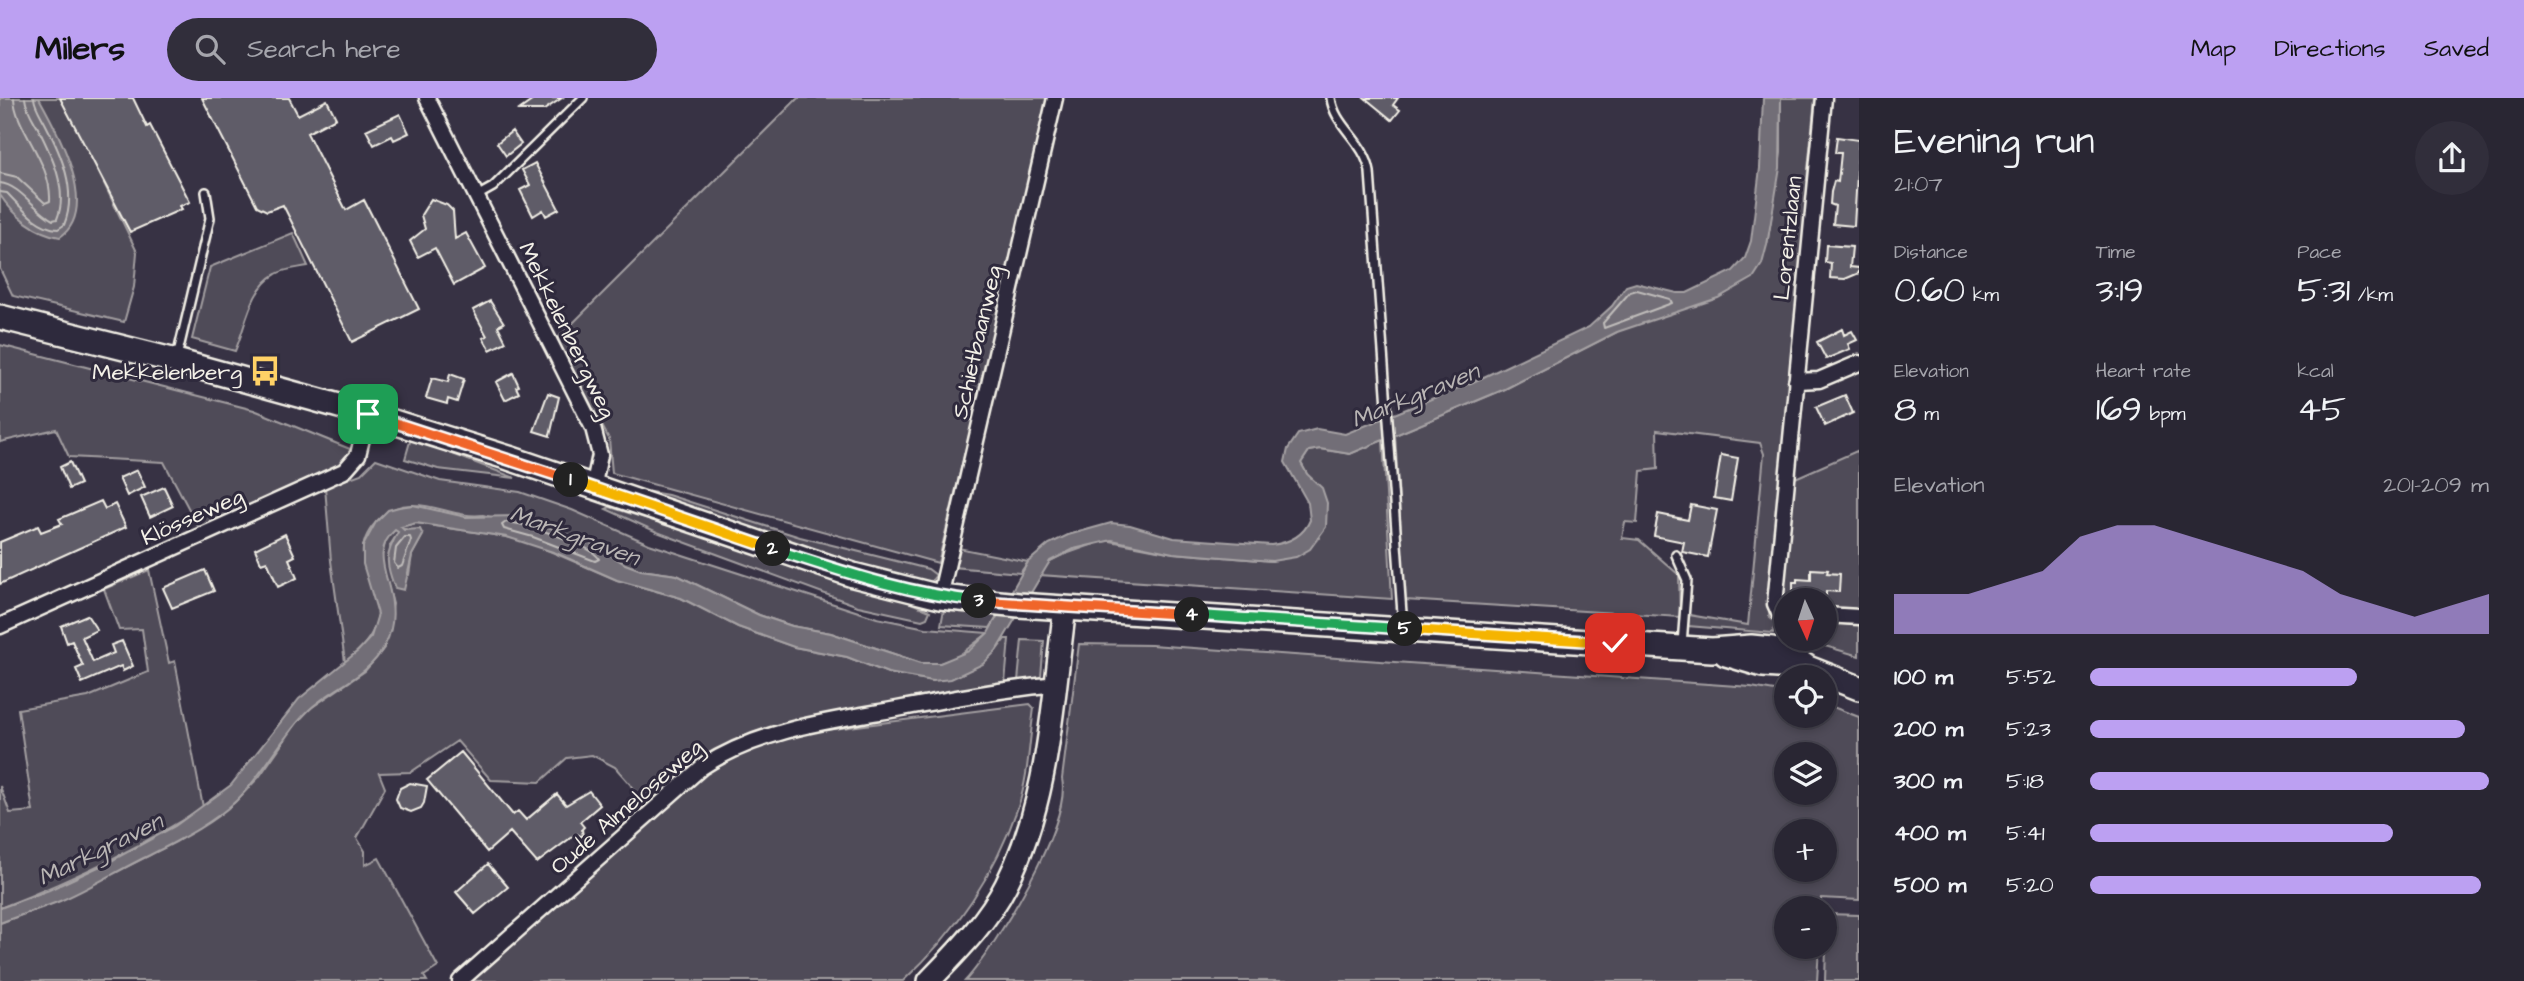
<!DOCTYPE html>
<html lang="en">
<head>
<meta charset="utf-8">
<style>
  :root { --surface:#292633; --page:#312e3b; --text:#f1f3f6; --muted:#a5a5ac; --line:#45434e; --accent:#bca0f2 }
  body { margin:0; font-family:"Architects Daughter",sans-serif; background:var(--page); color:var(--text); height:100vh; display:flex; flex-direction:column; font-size:26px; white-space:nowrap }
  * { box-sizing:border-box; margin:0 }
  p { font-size:23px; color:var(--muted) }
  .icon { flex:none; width:38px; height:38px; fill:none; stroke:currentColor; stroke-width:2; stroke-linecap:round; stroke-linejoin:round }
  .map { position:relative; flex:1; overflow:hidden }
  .sheet { display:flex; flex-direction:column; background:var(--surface); width:665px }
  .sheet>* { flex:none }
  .needle { width:46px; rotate:177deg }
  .tools { position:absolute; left:1774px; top:490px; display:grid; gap:14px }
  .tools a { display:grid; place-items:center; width:63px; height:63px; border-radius:50%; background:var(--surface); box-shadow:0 4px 10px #0003,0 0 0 2px var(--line); font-size:35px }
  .pin { position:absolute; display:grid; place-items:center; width:60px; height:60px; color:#fff; margin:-30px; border-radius:14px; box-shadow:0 4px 10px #0006 }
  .km { position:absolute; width:35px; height:35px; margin:-18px; border-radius:50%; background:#222; color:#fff; font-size:19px; line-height:35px; text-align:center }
  .round { display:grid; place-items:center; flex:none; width:74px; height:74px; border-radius:37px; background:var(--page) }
  .overview { display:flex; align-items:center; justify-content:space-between; height:119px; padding:0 35px }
  h1 { font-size:38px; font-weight:600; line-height:52px }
  .figures { display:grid; grid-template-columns:repeat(3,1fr); gap:10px; height:119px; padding:7px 35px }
  .figures div { display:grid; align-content:center }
  .figures b { font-size:35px; font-weight:600 }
  .figures small { font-size:19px; font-weight:400 }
  .figures p { font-size:19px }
  .chart { height:196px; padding:14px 35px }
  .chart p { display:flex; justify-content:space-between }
  .chart svg { width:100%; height:126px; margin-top:7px; fill:var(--accent); opacity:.7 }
  ul { padding:0 35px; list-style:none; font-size:23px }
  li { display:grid; grid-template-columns:112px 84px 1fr; align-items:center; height:52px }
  li i { height:18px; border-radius:9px; background:var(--accent) }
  header { display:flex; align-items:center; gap:42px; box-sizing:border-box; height:98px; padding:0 35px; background:var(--accent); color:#111 }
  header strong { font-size:33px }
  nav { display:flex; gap:38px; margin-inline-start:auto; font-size:24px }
  .search { width:490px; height:63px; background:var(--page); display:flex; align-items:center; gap:18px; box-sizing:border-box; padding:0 24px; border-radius:38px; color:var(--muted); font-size:26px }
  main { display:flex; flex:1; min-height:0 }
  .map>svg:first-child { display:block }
  .green { fill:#504b59; stroke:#a29ea0; stroke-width:2; fill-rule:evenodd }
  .water { fill:#726e77; stroke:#a6a2a4; stroke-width:2 }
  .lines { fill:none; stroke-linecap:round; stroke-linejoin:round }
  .shore { stroke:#c0bdbb; stroke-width:2 }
  .building { fill:#5f5c67; stroke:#f4f1e8; stroke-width:2 }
  .lane-casing { stroke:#f4f1e8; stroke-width:12 }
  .street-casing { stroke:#f4f1e8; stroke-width:19 }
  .secondary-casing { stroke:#f4f1e8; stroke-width:26 }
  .primary-casing { stroke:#f4f1e8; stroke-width:28 }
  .lane { stroke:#2f2a3d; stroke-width:7 }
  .street { stroke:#2f2a3d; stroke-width:14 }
  .secondary { stroke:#2f2a3d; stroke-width:21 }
  .primary { stroke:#2f2a3d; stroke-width:23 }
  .split-1-casing { stroke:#fff; stroke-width:14 }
  .split-2-casing { stroke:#fff; stroke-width:14 }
  .split-3-casing { stroke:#fff; stroke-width:14 }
  .split-4-casing { stroke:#fff; stroke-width:14 }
  .split-5-casing { stroke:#fff; stroke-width:14 }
  .split-6-casing { stroke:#fff; stroke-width:14 }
  .split-1 { stroke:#f0652b; stroke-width:9 }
  .split-2 { stroke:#f5b400; stroke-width:9 }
  .split-3 { stroke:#22a559; stroke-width:9 }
  .split-4 { stroke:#f0652b; stroke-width:9 }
  .split-5 { stroke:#22a559; stroke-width:9 }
  .split-6 { stroke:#f5b400; stroke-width:9 }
  .labels { text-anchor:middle; stroke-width:6; stroke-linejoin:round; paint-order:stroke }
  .street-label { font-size:23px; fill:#f4f1e8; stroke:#2f2a3d }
  .poi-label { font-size:23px; fill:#f4f1e8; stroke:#2f2a3d; text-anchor:end }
  .water-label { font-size:24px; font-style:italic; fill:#bab6b5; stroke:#2f2a3d }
</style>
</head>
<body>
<header>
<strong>Milers</strong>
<div class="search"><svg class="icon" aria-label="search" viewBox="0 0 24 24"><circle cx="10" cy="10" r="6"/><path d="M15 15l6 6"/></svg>Search here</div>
<nav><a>Map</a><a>Directions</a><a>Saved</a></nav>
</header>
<main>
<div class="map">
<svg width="1859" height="883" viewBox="0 0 1859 883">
  <rect width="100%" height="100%" fill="#373244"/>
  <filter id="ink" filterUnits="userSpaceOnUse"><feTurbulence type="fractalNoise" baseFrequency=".0143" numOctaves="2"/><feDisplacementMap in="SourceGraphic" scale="14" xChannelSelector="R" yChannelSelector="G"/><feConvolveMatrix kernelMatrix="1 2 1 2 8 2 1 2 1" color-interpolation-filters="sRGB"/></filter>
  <g filter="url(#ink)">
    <!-- green -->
    <path class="green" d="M 0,0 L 63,0 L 137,154 L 134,189 L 124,224 L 13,198 L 0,171 Z
      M 798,0 L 1051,0 L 938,465 L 612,375 L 609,341 L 557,241 Z
      M 1781,0 L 1815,0 L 1807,82 L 1811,83 L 1769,519 L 1775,524 L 1773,535 L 1688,528 L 1689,517 L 1748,527 L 1764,356 L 1760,345 L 1657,332 L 1658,371 L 1641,373 L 1637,425 L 1625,424 L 1622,440 L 1639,442 L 1679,477 L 1680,519 L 1405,502 L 1395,337 L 1505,291 L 1617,234 L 1613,223 L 1696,208 L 1767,147 L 1781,55 Z
      M 293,135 L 308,168 C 298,170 284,171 276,176 C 250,190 246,229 235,253 L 192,241 L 210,169 Z
      M 0,247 L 254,312 L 350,351 L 349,357 L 330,376 L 201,434 L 164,364 L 69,359 L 56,331 L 0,344 Z
      M 411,340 L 515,380 L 438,371 L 405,361 Z
      M 1383,342 L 1392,501 L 1040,477 L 1050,463 L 1060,458 L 1105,442 L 1173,455 L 1272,463 L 1320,440 L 1307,376 L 1301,365 L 1309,353 L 1320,351 L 1350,356 Z
      M 1859,352 L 1859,514 L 1825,511 L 1825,502 L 1787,502 L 1787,507 L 1782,499 L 1793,381 Z
      M 376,361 L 440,383 L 520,394 L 572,412 L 649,446 L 877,520 L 926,530 L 988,535 L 957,559 L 940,565 L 921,565 L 831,535 L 792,528 L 759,517 L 677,477 L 641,472 L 625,466 L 595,446 L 483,417 C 458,420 438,407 414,407 C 401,406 388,412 380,420 C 339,460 385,485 377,521 C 373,540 360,552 345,564 L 331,463 L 325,389 L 361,376 Z
      M 616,388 L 668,397 L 800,439 L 928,471 L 936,477 L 929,486 L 857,469 Z
      M 610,409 L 904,502 L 930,513 L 927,520 L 922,522 L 858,508 L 657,434 L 606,411 Z
      M 416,425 L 507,439 L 531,445 L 617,482 L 681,500 L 738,529 L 794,549 L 847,559 L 888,575 L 933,583 L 996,553 L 1005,541 L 1009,541 L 1005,585 L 801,622 L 754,635 L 702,662 L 644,709 L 630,686 L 615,669 L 592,657 L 567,660 L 540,684 L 491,682 L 457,643 L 411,674 L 379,675 L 385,690 L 357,740 L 365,753 L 365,767 L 379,760 L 438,869 L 424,878 L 427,883 L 0,883 L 0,825 L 59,803 L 176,744 L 234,705 L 259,679 L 299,622 L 311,610 L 365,573 L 384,550 L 393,506 L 381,462 L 386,441 L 395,432 L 399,434 L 390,447 L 393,484 L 409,477 L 412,457 L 423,437 L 400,429 Z
      M 958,450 L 1028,464 L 1020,475 L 953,469 Z
      M 149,472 L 169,565 L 175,563 L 203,709 C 139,751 71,782 0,810 L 0,688 L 10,715 L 33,713 L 18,611 L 88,599 L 148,574 L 142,531 L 119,532 L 104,491 Z
      M 944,511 L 999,516 L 990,530 L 941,527 Z
      M 1825,525 L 1859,527 L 1859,558 L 1801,541 L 1825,541 Z
      M 1022,542 L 1044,543 L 1041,579 L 1018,583 Z
      M 1079,546 L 1151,547 L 1751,589 L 1787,595 L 1787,618 L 1825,618 L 1825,606 L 1859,619 L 1859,802 L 1821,800 L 1820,810 L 1787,810 L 1787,849 L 1819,849 L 1817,883 L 965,883 C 995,850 1072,725 1062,681 ZM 1825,656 L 1825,695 L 1787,695 L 1787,656 ZM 1787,733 L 1825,733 L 1825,772 L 1787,772 Z
      M 1030,606 L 1034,610 L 1033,618 C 1029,647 1028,681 1018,709 C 995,776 955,835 903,883 L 461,883 L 716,667 L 753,649 L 802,635 Z
      M 1827,816 L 1859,817 L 1859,883 L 1825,883 Z"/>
    <!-- water -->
    <path class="water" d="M 0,0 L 39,0 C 57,32 101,111 60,139 C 37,136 13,117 0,97 Z
      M 1763,0 L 1781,0 L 1780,70 L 1767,147 L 1762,166 L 1753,180 L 1718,200 L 1617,234 L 1505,291 L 1350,356 L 1320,351 L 1309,353 L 1301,365 L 1307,376 L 1322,390 L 1327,405 L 1326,429 L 1310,451 L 1296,459 L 1272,463 L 1173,455 L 1112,442 L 1074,451 L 1050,463 L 996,553 L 983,566 L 951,581 L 933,583 L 888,575 L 847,559 L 794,549 L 738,529 L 681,500 L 617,482 L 556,455 L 507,439 L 416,425 L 401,429 L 404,432 L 420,431 L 423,437 L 412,457 L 404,492 L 395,490 C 385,465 385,457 398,434 L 395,432 C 370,454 390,479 392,506 C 394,520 391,535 385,547 C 369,579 333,589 309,612 C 281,639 264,676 236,703 C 212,726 179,742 150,757 C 120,771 91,790 60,803 C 40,811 20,817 0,825 L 0,810 L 49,792 L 111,763 L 175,728 L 231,687 L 299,601 L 358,553 L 371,539 L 378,516 L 363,466 L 363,448 L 376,424 L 388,412 L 399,409 L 413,407 L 466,419 L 519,418 L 595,447 L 625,466 L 641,472 L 677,477 L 759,517 L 792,528 L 831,535 L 921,565 L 940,565 L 969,553 L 988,535 L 1028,464 L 1049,446 L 1068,437 L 1111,425 L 1130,427 L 1174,440 L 1271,447 C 1288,445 1303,439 1310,422 L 1308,405 L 1285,364 L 1288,351 L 1298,336 L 1317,331 L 1345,336 L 1473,284 L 1589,229 L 1612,208 L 1626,188 L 1636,185 L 1677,195 L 1687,195 L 1733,173 L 1745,160 L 1751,143 L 1760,70 Z"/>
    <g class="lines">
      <!-- shore -->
      <path class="shore" d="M 0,75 L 17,79 L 45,105 L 50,103 C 52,64 15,31 14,0
        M 0,85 C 20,87 35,113 53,122 L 57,121 C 69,92 51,56 38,30 C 33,21 26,11 25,0
        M 0,94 L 7,95 C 21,109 37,130 58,131 L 64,127 C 78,93 61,56 45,25 C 41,17 35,9 34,0
        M 1637,192 L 1670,201 L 1672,205 L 1604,230 L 1603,225 L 1630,194 Z
        M 506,424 C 523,425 593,447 599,461 L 595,463 L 533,439 L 504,431 L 502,427 Z
        M 405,439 L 410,439 L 411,442 L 402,468 L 398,470 L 394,465 L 396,450 Z"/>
    </g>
    <!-- building -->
    <path class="building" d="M 60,0 L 133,0 L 147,29 L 150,27 L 190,104 L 180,108 L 182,111 L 130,134 Z
      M 202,0 L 289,0 L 298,17 L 327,2 L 336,20 L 307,35 L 346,112 L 364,102 L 419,211 L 352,244 L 283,107 L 267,113 L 257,108 Z
      M 536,0 L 562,0 L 544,12 L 519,12 Z
      M 1365,0 L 1398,0 L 1393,7 L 1400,12 L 1392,22 Z
      M 400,16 L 409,35 L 394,42 L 392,38 L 374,47 L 366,32 Z
      M 512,33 L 521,46 L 506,58 L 497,45 Z
      M 1837,39 L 1859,42 L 1854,128 L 1833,126 L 1835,108 L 1830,106 L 1831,94 L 1834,83 L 1838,84 L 1841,55 L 1835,55 Z
      M 535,65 L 559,111 L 546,118 L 543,112 L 533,118 L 520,92 L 530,87 L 522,72 Z
      M 431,101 L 447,107 L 453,113 L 455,141 L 466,135 L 485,170 L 454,187 L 435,150 L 418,159 L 410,143 L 425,131 L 421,117 Z
      M 1826,147 L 1852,149 L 1850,169 L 1859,170 L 1859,175 L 1845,181 L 1830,180 L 1831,165 L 1825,164 Z
      M 490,203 L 504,225 L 498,228 L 506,244 L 490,252 L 483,240 L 487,238 L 473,212 Z
      M 1842,231 L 1844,237 L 1852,233 L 1857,242 L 1848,246 L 1850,251 L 1826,261 L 1817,244 Z
      M 513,275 L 519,288 L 516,289 L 519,295 L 505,302 L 496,284 Z
      M 450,276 L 464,281 L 457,304 L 448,301 L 447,306 L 426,300 L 432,280 L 448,284 Z
      M 548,295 L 559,299 L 550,338 L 534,333 Z
      M 1845,297 L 1853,315 L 1825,328 L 1816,309 Z
      M 1721,357 L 1738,360 L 1731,403 L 1714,400 Z
      M 70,364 L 80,386 L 69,391 L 60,369 Z
      M 137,372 L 145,389 L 127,398 L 119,380 Z
      M 164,389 L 173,408 L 150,419 L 141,399 Z
      M 101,403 L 105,411 L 115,406 L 126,429 L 0,486 L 0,444 L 38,428 L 41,434 L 62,426 L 59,421 Z
      M 1691,407 L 1717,412 L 1708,459 L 1682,454 L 1684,444 L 1654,438 L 1658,416 L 1688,422 Z
      M 285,436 L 295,458 L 289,461 L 297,480 L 278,489 L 267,463 L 261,465 L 255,451 Z
      M 1811,471 L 1828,472 L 1827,475 L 1840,476 L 1839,494 L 1826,493 L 1826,502 L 1795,500 L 1796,496 L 1793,496 L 1793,484 L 1797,484 L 1797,481 L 1811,482 Z
      M 205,472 L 214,493 L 172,510 L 163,490 Z
      M 87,517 L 97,532 L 82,539 L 93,564 L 114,555 L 111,547 L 122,543 L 133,568 L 123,573 L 121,568 L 82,585 L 76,571 L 83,568 L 72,543 L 67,545 L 61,528 Z
      M 461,654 L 513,717 L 518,713 L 526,722 L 557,696 L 566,707 L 589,693 L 600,707 L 580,724 L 584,729 L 582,731 L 583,739 L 576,736 L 537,765 L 510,734 L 487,754 L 427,682 Z
      M 410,685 L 427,688 L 424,705 L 421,710 L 411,714 L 400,710 L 396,701 L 400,690 Z
      M 488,766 L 508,789 L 475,816 L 456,794 Z"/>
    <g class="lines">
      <!-- lane casing -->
      <g class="lane-casing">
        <path id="lane" d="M 1331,0 C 1334,28 1365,43 1370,74 L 1403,529
          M 477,98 L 493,89 L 583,0
          M 177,259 L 210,120 L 206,94
          M 1676,457 L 1687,482 L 1682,546"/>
      </g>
      <!-- street casing -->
      <g class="street-casing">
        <path id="street" d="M 427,0 L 593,330 L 600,357 L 593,390
          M 1796,283 L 1819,282 L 1859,265
          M 940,499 L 1055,0
          M 1787,515 L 1779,515 L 1775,506 L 1824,0
          M 1825,517 L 1859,519
          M 0,528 L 344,373 L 358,357 L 368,316
          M 460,883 L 702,669 C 761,631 829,623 897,611 C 950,601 1003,591 1057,586"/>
      </g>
      <!-- secondary casing -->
      <g class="secondary-casing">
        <path id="secondary" d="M 929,883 C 957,854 988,823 1006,787 C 1050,700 1052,605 1065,510"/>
      </g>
      <!-- primary casing -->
      <g class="primary-casing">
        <path id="primary" d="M 0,219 L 176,263 L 368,316 L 509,360 L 853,477 L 940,499 L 1019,507 L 1712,552 L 1751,549 L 1772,551 L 1787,555 L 1808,570 L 1859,590
          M 1726,556 L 1763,567 L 1808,570"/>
      </g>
      <!-- lane -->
      <use href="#lane" class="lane"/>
      <!-- street -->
      <use href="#street" class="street"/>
      <!-- secondary -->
      <use href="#secondary" class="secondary"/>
      <!-- primary -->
      <use href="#primary" class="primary"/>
    </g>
  </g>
  <g class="lines" filter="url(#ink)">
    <!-- split-1 casing -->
    <g class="split-1-casing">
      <path id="split-1" d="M 368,316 L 571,382"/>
    </g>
    <!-- split-2 casing -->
    <g class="split-2-casing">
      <path id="split-2" d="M 571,382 L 773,451"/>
    </g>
    <!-- split-3 casing -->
    <g class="split-3-casing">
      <path id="split-3" d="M 773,451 C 841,473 908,496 979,503"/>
    </g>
    <!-- split-4 casing -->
    <g class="split-4-casing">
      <path id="split-4" d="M 979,503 L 1192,517"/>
    </g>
    <!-- split-5 casing -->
    <g class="split-5-casing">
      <path id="split-5" d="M 1192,517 L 1405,531"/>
    </g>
    <!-- split-6 casing -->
    <g class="split-6-casing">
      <path id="split-6" d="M 1405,531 L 1615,545"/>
    </g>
    <!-- split-1 -->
    <use href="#split-1" class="split-1"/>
    <!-- split-2 -->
    <use href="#split-2" class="split-2"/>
    <!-- split-3 -->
    <use href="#split-3" class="split-3"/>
    <!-- split-4 -->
    <use href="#split-4" class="split-4"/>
    <!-- split-5 -->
    <use href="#split-5" class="split-5"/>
    <!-- split-6 -->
    <use href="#split-6" class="split-6"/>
  </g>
  <!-- icons -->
  <defs>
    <g id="bus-bare" transform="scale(2.415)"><path d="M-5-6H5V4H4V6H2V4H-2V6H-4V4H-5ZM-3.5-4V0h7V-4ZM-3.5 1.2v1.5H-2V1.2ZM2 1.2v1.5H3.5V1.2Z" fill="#ffd166" stroke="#2f2a3d" stroke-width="2.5" paint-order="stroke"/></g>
  </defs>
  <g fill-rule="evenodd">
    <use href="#bus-bare" x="265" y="273"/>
  </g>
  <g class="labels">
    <!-- street labels -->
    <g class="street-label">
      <text transform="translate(1787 140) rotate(-84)" y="8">Lorentzlaan</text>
      <text transform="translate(568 232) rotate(64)" y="8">Mekkelenbergweg</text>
      <text transform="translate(976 244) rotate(-77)" y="8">Schietbaanweg</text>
      <text transform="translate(192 418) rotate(-24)" y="8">Klösseweg</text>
      <text transform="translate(626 708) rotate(-41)" y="8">Oude Almeloseweg</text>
    </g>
    <!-- poi labels -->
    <g class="poi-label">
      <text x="242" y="281">Mekkelenberg</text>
    </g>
    <!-- water labels -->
    <g class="water-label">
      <text transform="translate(1415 297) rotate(-22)" y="8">Markgraven</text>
      <text transform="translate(575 437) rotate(20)" y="8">Markgraven</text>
      <text transform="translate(100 751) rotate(-26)" y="8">Markgraven</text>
    </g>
  </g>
</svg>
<div class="tools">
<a><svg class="needle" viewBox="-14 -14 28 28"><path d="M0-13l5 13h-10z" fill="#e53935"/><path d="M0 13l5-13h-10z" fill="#a5a5ac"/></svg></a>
<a><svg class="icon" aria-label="locate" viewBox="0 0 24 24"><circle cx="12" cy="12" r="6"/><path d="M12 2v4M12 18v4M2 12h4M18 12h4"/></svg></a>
<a><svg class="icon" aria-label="layers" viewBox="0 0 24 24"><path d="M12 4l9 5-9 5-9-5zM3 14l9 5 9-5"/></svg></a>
<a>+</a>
<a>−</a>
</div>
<div class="pin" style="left:368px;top:316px;background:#1e9e55"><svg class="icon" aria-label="arrive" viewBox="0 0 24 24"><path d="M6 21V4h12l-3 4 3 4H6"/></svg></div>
<div class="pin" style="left:1615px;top:545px;background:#d93025"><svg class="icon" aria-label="check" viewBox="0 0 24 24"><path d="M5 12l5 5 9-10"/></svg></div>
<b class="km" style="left:571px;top:382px">1</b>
<b class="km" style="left:773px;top:451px">2</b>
<b class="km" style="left:979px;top:503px">3</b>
<b class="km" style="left:1192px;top:517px">4</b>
<b class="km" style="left:1405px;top:531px">5</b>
</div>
<section class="sheet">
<div class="overview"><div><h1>Evening run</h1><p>21:07</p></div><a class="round"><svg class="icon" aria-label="share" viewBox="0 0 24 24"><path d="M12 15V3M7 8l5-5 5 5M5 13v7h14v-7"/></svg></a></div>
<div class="figures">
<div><p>Distance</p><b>0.60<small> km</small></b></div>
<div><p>Time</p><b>3:19</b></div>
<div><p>Pace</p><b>5:31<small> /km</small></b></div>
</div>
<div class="figures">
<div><p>Elevation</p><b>8<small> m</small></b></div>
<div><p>Heart rate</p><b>169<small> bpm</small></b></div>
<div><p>kcal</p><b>45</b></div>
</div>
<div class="chart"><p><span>Elevation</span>201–209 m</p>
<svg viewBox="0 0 160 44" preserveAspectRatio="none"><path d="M0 44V30L10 30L20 30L30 26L40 22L50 10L60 6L70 6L80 10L90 14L100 18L110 22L120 30L130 34L140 38L150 34L160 30V44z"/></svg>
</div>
<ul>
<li><b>100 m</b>5:52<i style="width:67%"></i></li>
<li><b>200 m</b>5:23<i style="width:94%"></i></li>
<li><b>300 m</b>5:18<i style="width:100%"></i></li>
<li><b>400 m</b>5:41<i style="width:76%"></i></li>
<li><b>500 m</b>5:20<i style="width:98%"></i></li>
</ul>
</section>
</main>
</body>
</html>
